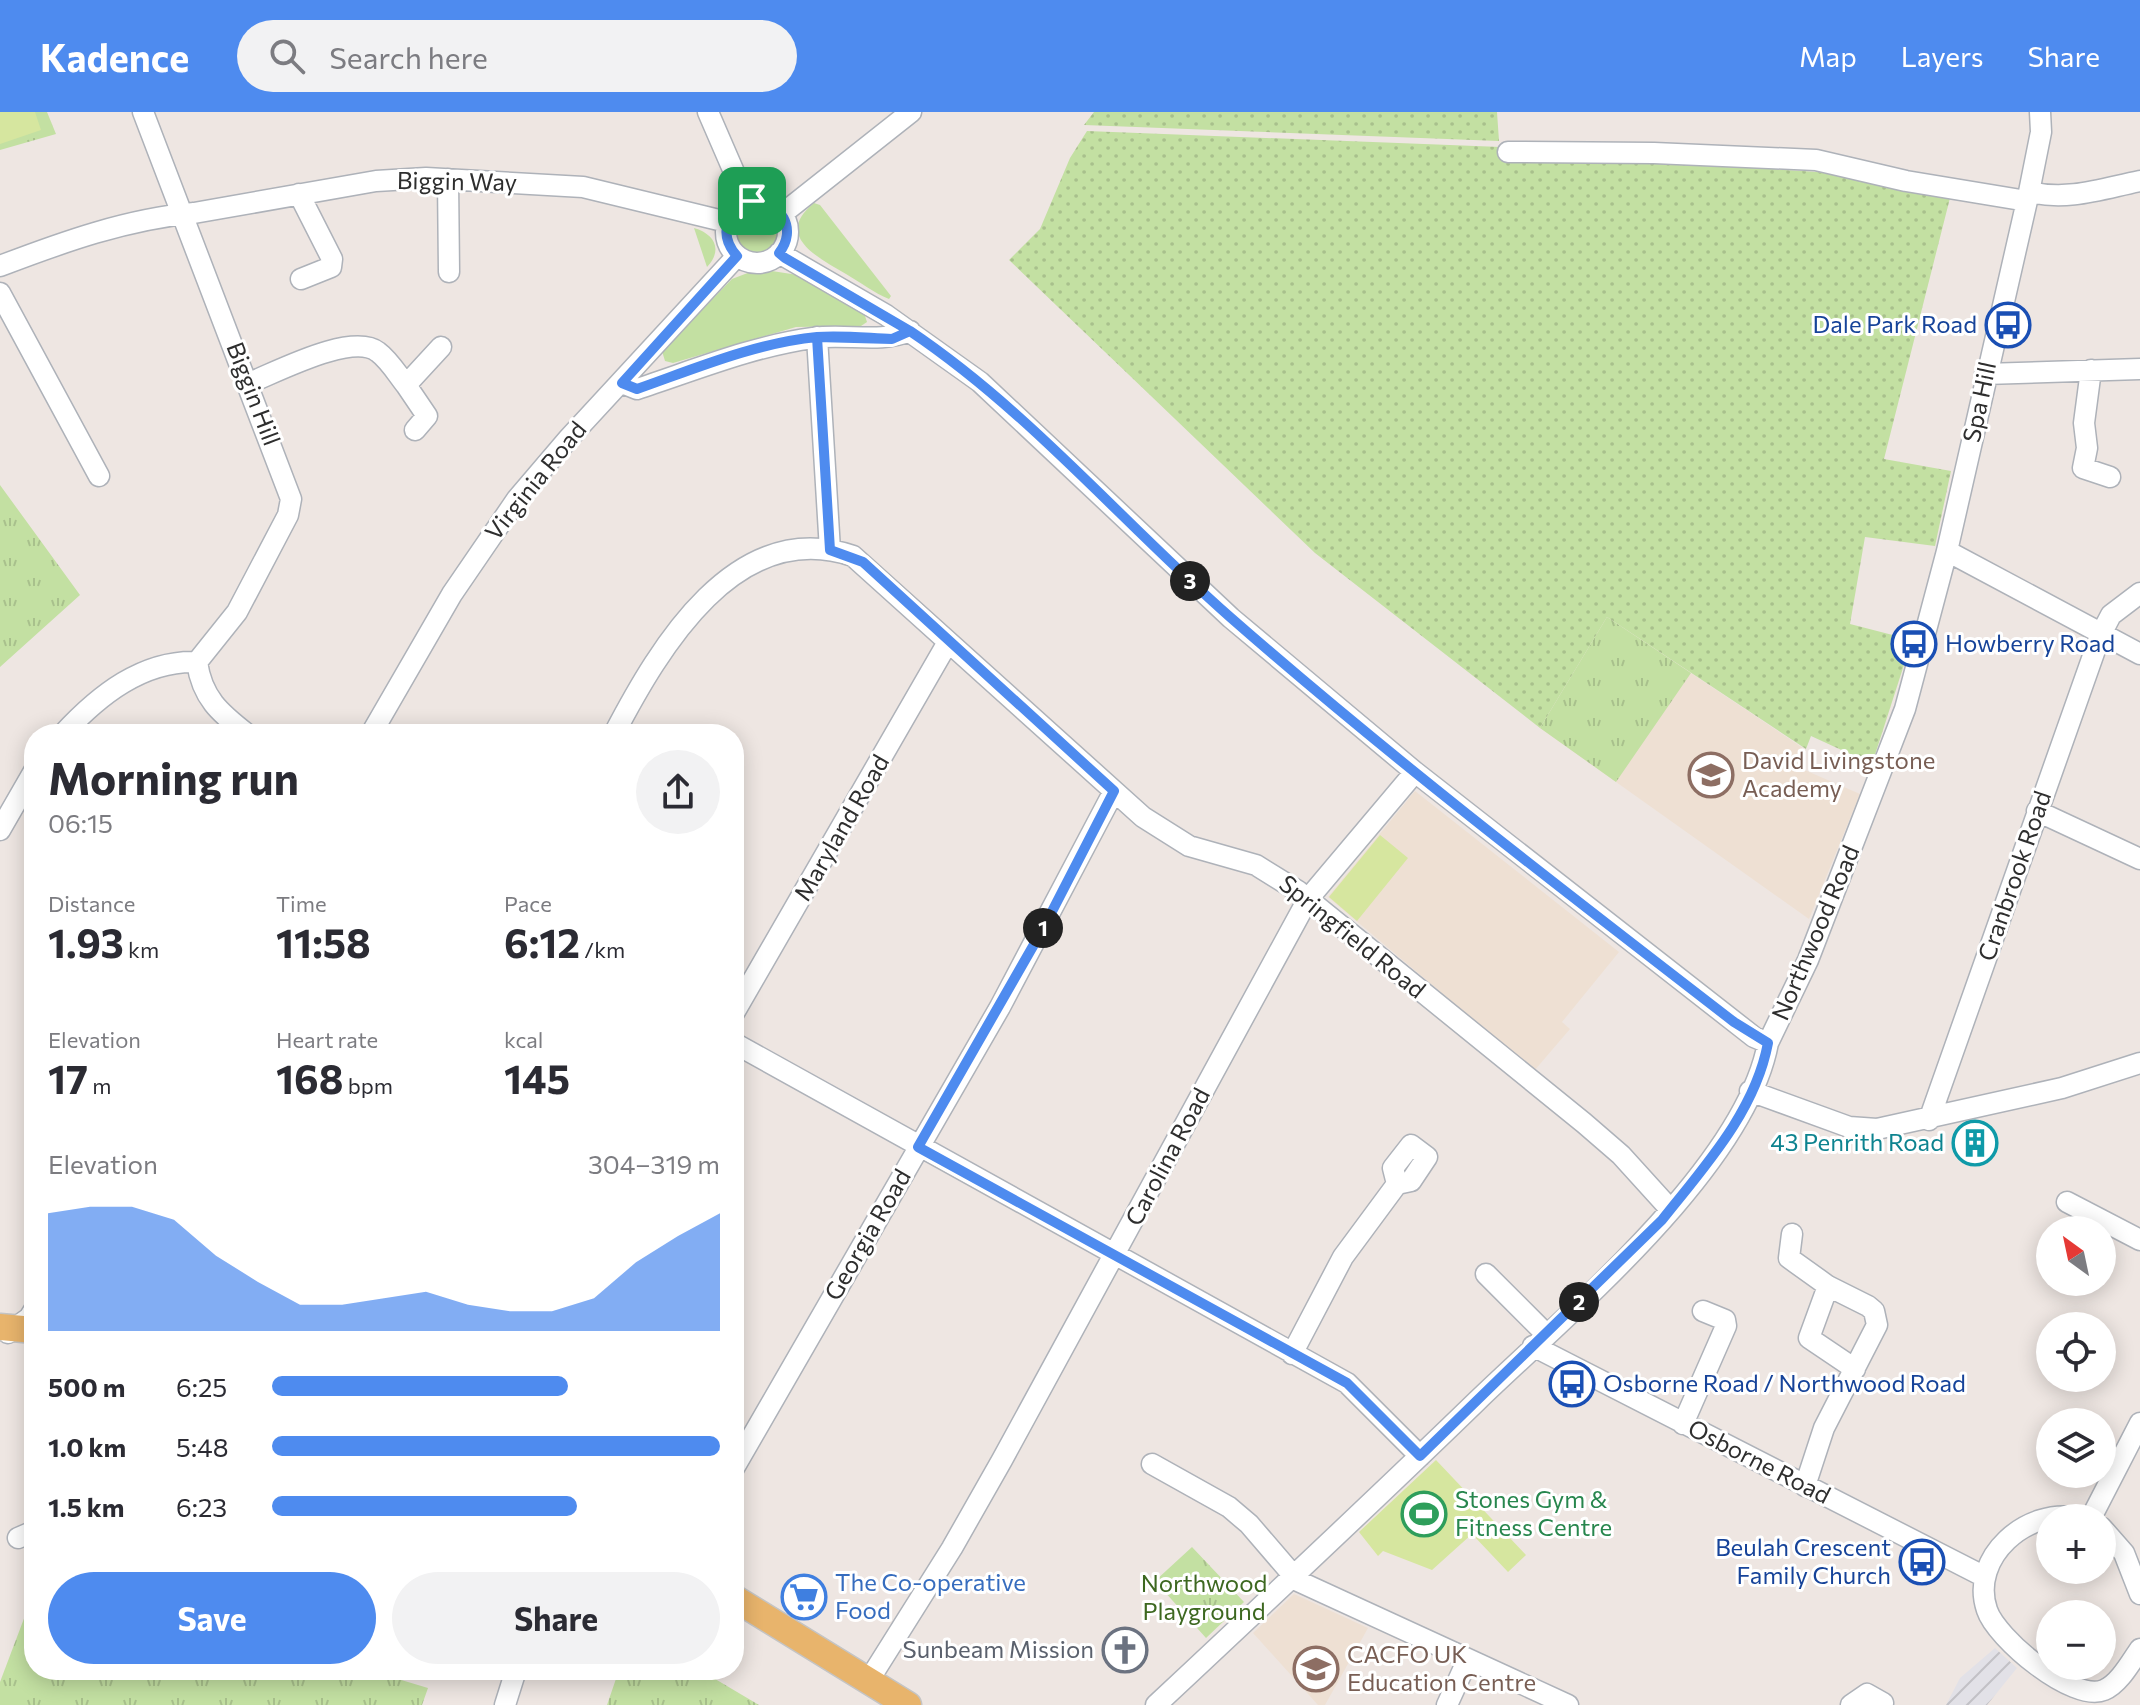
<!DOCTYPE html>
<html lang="en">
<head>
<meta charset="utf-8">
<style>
  :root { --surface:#fff; --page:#f2f2f3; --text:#2b2b33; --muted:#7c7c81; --accent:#4e8bef }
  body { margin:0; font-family:Commissioner,sans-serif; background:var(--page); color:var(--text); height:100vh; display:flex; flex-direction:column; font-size:30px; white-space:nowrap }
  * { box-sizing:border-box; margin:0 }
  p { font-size:26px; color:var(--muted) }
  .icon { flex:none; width:44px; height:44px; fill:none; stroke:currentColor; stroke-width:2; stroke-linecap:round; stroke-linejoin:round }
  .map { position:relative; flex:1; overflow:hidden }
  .side { position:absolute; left:24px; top:612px; width:720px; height:956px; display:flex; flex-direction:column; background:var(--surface); border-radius:32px; box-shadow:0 4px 20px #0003 }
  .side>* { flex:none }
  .needle { width:52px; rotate:327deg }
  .fabs { position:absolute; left:2036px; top:1104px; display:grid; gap:16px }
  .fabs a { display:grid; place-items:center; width:80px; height:80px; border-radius:50%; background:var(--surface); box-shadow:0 4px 20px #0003; font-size:40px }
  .pin { position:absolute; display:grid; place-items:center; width:68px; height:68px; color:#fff; margin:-34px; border-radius:16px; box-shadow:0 4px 12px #0006 }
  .km { position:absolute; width:40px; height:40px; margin:-20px; border-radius:50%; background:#222; color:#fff; font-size:22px; line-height:40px; text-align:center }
  .round { display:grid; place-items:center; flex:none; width:84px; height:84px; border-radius:42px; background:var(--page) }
  .headline { display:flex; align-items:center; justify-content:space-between; height:136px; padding:0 24px }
  h1 { font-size:44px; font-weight:700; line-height:60px }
  .stats { display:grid; grid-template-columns:repeat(3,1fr); gap:12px; height:136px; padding:8px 24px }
  .stats div { display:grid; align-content:center }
  .stats b { font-size:40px; font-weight:700 }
  .stats small { font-size:22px; font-weight:400 }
  .stats p { font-size:22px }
  .chart { height:224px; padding:16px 24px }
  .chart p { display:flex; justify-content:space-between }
  .chart svg { width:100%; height:144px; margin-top:8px; fill:var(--accent); opacity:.7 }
  .button { display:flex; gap:16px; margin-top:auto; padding:16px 24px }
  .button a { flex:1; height:92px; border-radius:48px; background:var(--accent); color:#fff; font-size:32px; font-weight:700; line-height:92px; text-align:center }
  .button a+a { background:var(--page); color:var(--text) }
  ul { padding:0 24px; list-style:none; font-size:26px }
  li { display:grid; grid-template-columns:128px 96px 1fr; align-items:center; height:60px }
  li i { height:20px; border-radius:10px; background:var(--accent) }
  header { display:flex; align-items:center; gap:48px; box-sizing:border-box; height:112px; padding:0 40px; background:var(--accent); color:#fff }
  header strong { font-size:38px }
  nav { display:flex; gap:44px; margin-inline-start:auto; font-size:28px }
  .search { width:560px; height:72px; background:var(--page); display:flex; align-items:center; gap:20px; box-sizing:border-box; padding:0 28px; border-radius:44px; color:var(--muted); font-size:30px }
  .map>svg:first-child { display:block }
  .industrial { fill:url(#industrial-furrows) }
  .education { fill:#eee0d3 }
  .grass { fill:#c3e0a2 }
  .park { fill:url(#park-tufts) }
  .garden { fill:url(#garden-dots) }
  .pitch { fill:#d6e69f }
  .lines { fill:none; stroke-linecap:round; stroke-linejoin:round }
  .minor-casing { stroke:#aeb2b9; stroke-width:23 }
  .major-casing { stroke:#c4c4c4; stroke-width:29 }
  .minor { stroke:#fff; stroke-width:20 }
  .major { stroke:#e8b46c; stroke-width:26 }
  .route-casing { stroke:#fff; stroke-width:16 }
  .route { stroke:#4e8bef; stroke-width:10 }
  .labels { text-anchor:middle; stroke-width:6; stroke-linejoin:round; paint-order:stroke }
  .street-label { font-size:24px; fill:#2e2e2e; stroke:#fff }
  .transit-label { font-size:24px; fill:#164399; stroke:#fff; text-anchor:end }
  .education-label { font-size:24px; fill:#785e54; stroke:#fff; text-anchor:start }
  .culture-label { font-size:24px; fill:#0d838f; stroke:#fff; text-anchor:end }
  .leisure-label { font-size:24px; fill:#27864d; stroke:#fff; text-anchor:start }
  .shop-label { font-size:24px; fill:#366cbe; stroke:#fff; text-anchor:start }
  .park-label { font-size:24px; fill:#3d6820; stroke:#fff }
  .worship-label { font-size:24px; fill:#5b616d; stroke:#fff; text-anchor:end }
</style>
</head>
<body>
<header>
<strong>Kadence</strong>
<div class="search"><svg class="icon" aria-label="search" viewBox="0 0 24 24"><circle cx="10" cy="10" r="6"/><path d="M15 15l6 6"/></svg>Search here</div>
<nav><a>Map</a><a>Layers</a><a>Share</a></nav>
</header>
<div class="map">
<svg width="2140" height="1593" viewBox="0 0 2140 1593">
  <defs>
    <pattern id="industrial-furrows" width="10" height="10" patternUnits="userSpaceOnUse" patternTransform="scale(2)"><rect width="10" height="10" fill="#e2e1e7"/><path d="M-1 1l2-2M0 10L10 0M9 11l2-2" fill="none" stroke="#c2c1c6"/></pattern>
    <pattern id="park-tufts" width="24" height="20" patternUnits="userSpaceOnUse" patternTransform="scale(2)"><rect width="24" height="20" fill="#c3e0a2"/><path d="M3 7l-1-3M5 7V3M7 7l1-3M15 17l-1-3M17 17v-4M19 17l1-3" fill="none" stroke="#a8c08c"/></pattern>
    <pattern id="garden-dots" width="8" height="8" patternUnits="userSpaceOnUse" patternTransform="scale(2)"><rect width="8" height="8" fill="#c3e0a2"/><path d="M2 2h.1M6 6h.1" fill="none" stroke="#a8c08c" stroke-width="1.8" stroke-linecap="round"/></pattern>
  </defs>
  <rect width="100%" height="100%" fill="#eee6e2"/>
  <!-- industrial -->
  <path class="industrial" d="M 1995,1536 L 2017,1556 L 1987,1593 L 1946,1593 L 1960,1566 Z"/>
  <!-- education -->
  <path class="education" d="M 1607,505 L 1806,638 L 1800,656 L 1860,682 L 1809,807 L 1540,616 Z
    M 1415,679 L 1619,840 L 1562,910 L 1570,917 L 1534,959 L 1328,785 Z
    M 1294,1482 L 1368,1516 L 1325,1593 L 1318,1593 L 1253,1521 Z"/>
  <!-- grass -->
  <path class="grass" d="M 814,91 L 820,93 L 891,184 L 889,187 C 874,181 860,170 846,162 C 819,146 773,124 814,91 Z
    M735 120a23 23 0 1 1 46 0a23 23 0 1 1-46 0Z
    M 694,116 C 715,122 723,138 707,155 Z
    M 758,157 L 798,163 L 864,201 L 867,210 L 861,214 L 796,215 L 673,251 L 665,249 L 662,239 L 732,167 Z"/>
  <!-- park -->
  <path class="park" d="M 0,0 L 47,0 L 56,22 L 0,38 Z
    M 0,373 L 80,483 L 0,555 Z
    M 1607,505 L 1691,561 L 1616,670 L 1540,616 Z
    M 1192,1435 L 1244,1490 L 1206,1526 L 1155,1469 Z
    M 34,1480 L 34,1558 L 368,1558 L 428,1576 L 422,1593 L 0,1593 L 0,1570 Z
    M 619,1558 L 700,1558 L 759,1593 L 607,1593 Z"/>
  <!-- garden -->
  <path class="garden" d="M 1094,0 L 1497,0 L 1499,29 L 1084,13 Z
    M 1087,19 L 1501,35 L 1501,49 L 1646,49 L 1818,60 L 1950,86 L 1884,347 L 1951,359 L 1935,434 L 1865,425 L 1850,512 L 1912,528 L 1872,652 L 1811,624 L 1806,637 L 1607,505 L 1540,616 L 1315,441 L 1009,148 L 1040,117 L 1070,46 Z"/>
  <!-- pitch -->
  <path class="pitch" d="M 0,0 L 35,0 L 41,18 L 0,32 Z
    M 1380,723 L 1408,746 L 1357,809 L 1329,785 Z
    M 1436,1348 L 1526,1443 L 1508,1460 L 1472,1422 L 1432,1458 L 1383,1439 L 1378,1444 L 1359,1420 Z"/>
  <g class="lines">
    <!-- minor casing -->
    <g class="minor-casing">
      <path id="minor" d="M 143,0 L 291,387 L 288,403 L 237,500 L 197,550
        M 708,0 L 747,90
        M 1508,40 L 1654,41 L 1816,48 L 1906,69 L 2027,89
        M 448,67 L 449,160
        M 2029,80 C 2069,89 2101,77 2140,69
        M 299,82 L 332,147 L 331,155 L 301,167
        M726 120a31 31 0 1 1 62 0a31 31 0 1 1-62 0Z
        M 782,102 L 911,0
        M 779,141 L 886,203 L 980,270 L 1231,506 L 1415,660 L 1754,925 L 1768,931
        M 0,154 C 63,130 127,107 194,101 L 376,69 L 426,66 L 583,75 L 727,110
        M 0,181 L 99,364
        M 817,225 L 830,438
        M 2091,258 L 2084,311 L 2087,336 L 2083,356 L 2110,365
        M 1985,262 L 2140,257
        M 249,271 C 277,260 352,220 378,240 C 389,248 398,263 406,273 L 441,235
        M 622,271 L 637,277 C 695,258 753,234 813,226 C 846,221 879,232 910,219
        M 406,273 L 427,304 L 415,318
        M 1947,439 L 2140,542
        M 197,550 C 202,586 220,601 247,622
        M 63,622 C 99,583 143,548 197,550
        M 371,622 L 452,482 L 517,387 L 569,326 L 737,144
        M 614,622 C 659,536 736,404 853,444 L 1143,705 L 1189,734 L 1256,753 L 1298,779 L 1584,1011 L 1621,1043 L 1670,1097
        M 2037,699 L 2140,747
        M 0,718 L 34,659
        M 734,901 L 948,530
        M 734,931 L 1347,1271 L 1420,1344
        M 1750,979 L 1849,1015 L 1877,1017 L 2062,976 L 2140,951
        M 1929,1008 L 2100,524 L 2111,503 L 2140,481
        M 2067,1090 L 2140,1128
        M 1792,1122 L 1789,1146 L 1828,1174 L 1868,1194 L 1874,1199 L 1877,1213 L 1824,1316 L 1805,1374
        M 1486,1162 L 1546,1222
        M 1828,1174 L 1809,1226 L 1855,1257
        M 8,1221 L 29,1206 L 34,1198
        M 1533,1234 L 1985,1465
        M 1292,1242 L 1343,1145 L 1397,1072 L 1411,1069 L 1427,1045 L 1411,1033 L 1393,1056 L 1397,1072
        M 1683,1312 L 1726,1214 L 1725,1208 L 1703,1199
        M 1152,1352 L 1229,1395 L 1249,1412 L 1298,1469 L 1568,1593
        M 734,1356 L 1000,895 L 1114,679
        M 2078,1406 C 2028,1395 1969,1445 1987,1498 C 1996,1526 2073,1591 2104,1578 C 2119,1572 2131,1550 2140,1537
        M 2091,1406 L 2140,1311
        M 2102,1416 L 2124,1441 L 2140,1482
        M 18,1426 L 34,1419
        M 869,1568 L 952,1436 L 1002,1348 L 1308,787 L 1415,660
        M 505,1593 L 516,1558
        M 1156,1593 C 1264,1492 1372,1391 1478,1288 C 1567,1202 1745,1055 1768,931 L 1808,848 L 1905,597 L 1947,439 L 2029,80 L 2041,20 L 2040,0
        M 1447,1593 L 1468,1547
        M 1851,1593 L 1867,1582 L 1883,1591"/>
    </g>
    <!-- major casing -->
    <g class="major-casing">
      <path id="major" d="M 0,1215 L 34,1218
        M 734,1486 L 908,1593"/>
    </g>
    <!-- minor -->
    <use href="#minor" class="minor"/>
    <!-- major -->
    <use href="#major" class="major"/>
  </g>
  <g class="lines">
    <!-- route casing -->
    <g class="route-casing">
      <path id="route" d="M 752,89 C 781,89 798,117 779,141 L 785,146 L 910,219 L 892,227 L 817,225 L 830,438 L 863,450 L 1114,679 L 1044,815 L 918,1035 L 1347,1271 L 1420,1344 L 1662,1108 C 1704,1055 1755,1000 1768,931 L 1734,910 C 1563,778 1392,647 1230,505 C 1122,410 1029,299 910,219 L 892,227 C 867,226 841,223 817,225 C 755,231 694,257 637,277 L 622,271 L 737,144 C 718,123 726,97 752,89"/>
    </g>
    <!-- route -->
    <use href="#route" class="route"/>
  </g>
  <!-- icons -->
  <defs>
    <g id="bus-ring" transform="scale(2.3)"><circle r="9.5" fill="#fff" stroke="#1a4fb4" stroke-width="1.5"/><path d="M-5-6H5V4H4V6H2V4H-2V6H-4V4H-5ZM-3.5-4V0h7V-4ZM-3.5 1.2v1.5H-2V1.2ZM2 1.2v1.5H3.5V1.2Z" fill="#1a4fb4"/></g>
    <g id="school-ring" transform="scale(2.3)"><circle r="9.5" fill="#fff" stroke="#8d6e63" stroke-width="1.5"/><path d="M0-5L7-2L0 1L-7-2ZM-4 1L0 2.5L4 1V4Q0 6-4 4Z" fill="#8d6e63"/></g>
    <g id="building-ring" transform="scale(2.3)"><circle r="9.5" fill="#fff" stroke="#0f9aa8" stroke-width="1.5"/><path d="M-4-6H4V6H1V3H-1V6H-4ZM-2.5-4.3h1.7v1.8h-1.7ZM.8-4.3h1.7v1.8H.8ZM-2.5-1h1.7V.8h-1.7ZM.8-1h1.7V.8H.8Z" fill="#0f9aa8"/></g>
    <g id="stadium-ring" transform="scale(2.3)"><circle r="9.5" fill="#fff" stroke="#2e9e5b" stroke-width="1.5"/><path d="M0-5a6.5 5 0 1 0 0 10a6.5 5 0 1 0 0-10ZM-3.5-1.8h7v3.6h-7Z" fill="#2e9e5b"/></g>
    <g id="supermarket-ring" transform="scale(2.3)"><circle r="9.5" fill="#fff" stroke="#3f7fe0" stroke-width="1.5"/><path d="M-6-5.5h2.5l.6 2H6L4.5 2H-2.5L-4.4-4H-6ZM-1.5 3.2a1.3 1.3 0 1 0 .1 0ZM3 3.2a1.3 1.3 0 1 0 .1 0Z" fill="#3f7fe0"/></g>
    <g id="church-ring" transform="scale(2.3)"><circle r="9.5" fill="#fff" stroke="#6b7280" stroke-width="1.5"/><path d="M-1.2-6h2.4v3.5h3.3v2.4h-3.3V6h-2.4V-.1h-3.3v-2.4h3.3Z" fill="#6b7280"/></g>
  </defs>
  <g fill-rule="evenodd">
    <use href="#bus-ring" x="2008" y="213"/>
    <use href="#bus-ring" x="1914" y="532"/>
    <use href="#school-ring" x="1711" y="663"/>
    <use href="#building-ring" x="1975" y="1031"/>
    <use href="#bus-ring" x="1572" y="1272"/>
    <use href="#stadium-ring" x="1424" y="1402"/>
    <use href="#bus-ring" x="1922" y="1450"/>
    <use href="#supermarket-ring" x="804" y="1485"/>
    <use href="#church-ring" x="1125" y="1538"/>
    <use href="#school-ring" x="1316" y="1557"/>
  </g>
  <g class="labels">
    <!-- street labels -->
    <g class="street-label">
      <text transform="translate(457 70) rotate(1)" y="8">Biggin Way</text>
      <text transform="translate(253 282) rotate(69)" y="8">Biggin Hill</text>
      <text transform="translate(1980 290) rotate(-78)" y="8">Spa Hill</text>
      <text transform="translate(536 369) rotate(-51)" y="8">Virginia Road</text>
      <text transform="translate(842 716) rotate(-60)" y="8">Maryland Road</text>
      <text transform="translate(2015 764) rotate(-71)" y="8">Cranbrook Road</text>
      <text transform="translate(1816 821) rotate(-67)" y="8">Northwood Road</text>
      <text transform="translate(1352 825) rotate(39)" y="8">Springfield Road</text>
      <text transform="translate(1168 1045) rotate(-62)" y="8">Carolina Road</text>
      <text transform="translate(868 1123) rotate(-60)" y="8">Georgia Road</text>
      <text transform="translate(1759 1350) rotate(27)" y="8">Osborne Road</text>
    </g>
    <!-- transit labels -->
    <g class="transit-label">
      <text x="1977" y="221">Dale Park Road</text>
      <text x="1945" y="540" text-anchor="start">Howberry Road</text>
      <text x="1603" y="1280" text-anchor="start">Osborne Road / Northwood Road</text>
      <text x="1891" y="1444">Beulah Crescent<tspan x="1891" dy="28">Family Church</tspan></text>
    </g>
    <!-- education labels -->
    <g class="education-label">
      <text x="1742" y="657">David Livingstone<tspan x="1742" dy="28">Academy</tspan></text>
      <text x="1347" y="1551">CACFO UK<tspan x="1347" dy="28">Education Centre</tspan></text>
    </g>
    <!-- culture labels -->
    <g class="culture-label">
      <text x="1944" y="1039">43 Penrith Road</text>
    </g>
    <!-- leisure labels -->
    <g class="leisure-label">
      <text x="1455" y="1396">Stones Gym &amp;<tspan x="1455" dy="28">Fitness Centre</tspan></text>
    </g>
    <!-- shop labels -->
    <g class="shop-label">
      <text x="835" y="1479">The Co-operative<tspan x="835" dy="28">Food</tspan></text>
    </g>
    <!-- park labels -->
    <g class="park-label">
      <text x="1204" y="1480">Northwood<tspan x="1204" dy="28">Playground</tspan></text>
    </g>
    <!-- worship labels -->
    <g class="worship-label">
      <text x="1094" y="1546">Sunbeam Mission</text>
    </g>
  </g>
</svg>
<div class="fabs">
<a><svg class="needle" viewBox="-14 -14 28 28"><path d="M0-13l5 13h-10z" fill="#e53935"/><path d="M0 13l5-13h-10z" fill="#7c7c81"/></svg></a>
<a><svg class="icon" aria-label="locate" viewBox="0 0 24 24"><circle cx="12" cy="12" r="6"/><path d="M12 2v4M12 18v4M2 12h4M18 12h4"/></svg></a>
<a><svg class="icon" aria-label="layers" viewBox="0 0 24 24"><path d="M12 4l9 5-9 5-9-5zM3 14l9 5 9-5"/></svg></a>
<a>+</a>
<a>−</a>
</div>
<div class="pin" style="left:752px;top:89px;background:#1e9e55"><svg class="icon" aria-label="arrive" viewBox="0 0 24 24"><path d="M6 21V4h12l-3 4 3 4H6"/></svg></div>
<b class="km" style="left:1043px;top:816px">1</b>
<b class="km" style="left:1579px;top:1190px">2</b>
<b class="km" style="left:1190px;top:469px">3</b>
<section class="side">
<div class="headline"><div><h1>Morning run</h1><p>06:15</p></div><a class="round"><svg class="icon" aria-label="share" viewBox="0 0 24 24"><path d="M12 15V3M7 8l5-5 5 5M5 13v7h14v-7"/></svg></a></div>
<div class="stats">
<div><p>Distance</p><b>1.93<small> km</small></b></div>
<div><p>Time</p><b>11:58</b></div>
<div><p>Pace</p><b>6:12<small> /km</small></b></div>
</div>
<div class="stats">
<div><p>Elevation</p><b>17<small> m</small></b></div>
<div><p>Heart rate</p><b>168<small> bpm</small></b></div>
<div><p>kcal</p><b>145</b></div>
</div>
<div class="chart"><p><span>Elevation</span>304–319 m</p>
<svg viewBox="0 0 160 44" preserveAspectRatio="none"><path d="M0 44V8L10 6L20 6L30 10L40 21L50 29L60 36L70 36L80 34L90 32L100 36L110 38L120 38L130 34L140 23L150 15L160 8V44z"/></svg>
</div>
<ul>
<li><b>500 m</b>6:25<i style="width:66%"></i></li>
<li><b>1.0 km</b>5:48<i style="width:100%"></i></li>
<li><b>1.5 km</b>6:23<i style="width:68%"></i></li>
</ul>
<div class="button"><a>Save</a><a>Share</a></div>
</section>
</div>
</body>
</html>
